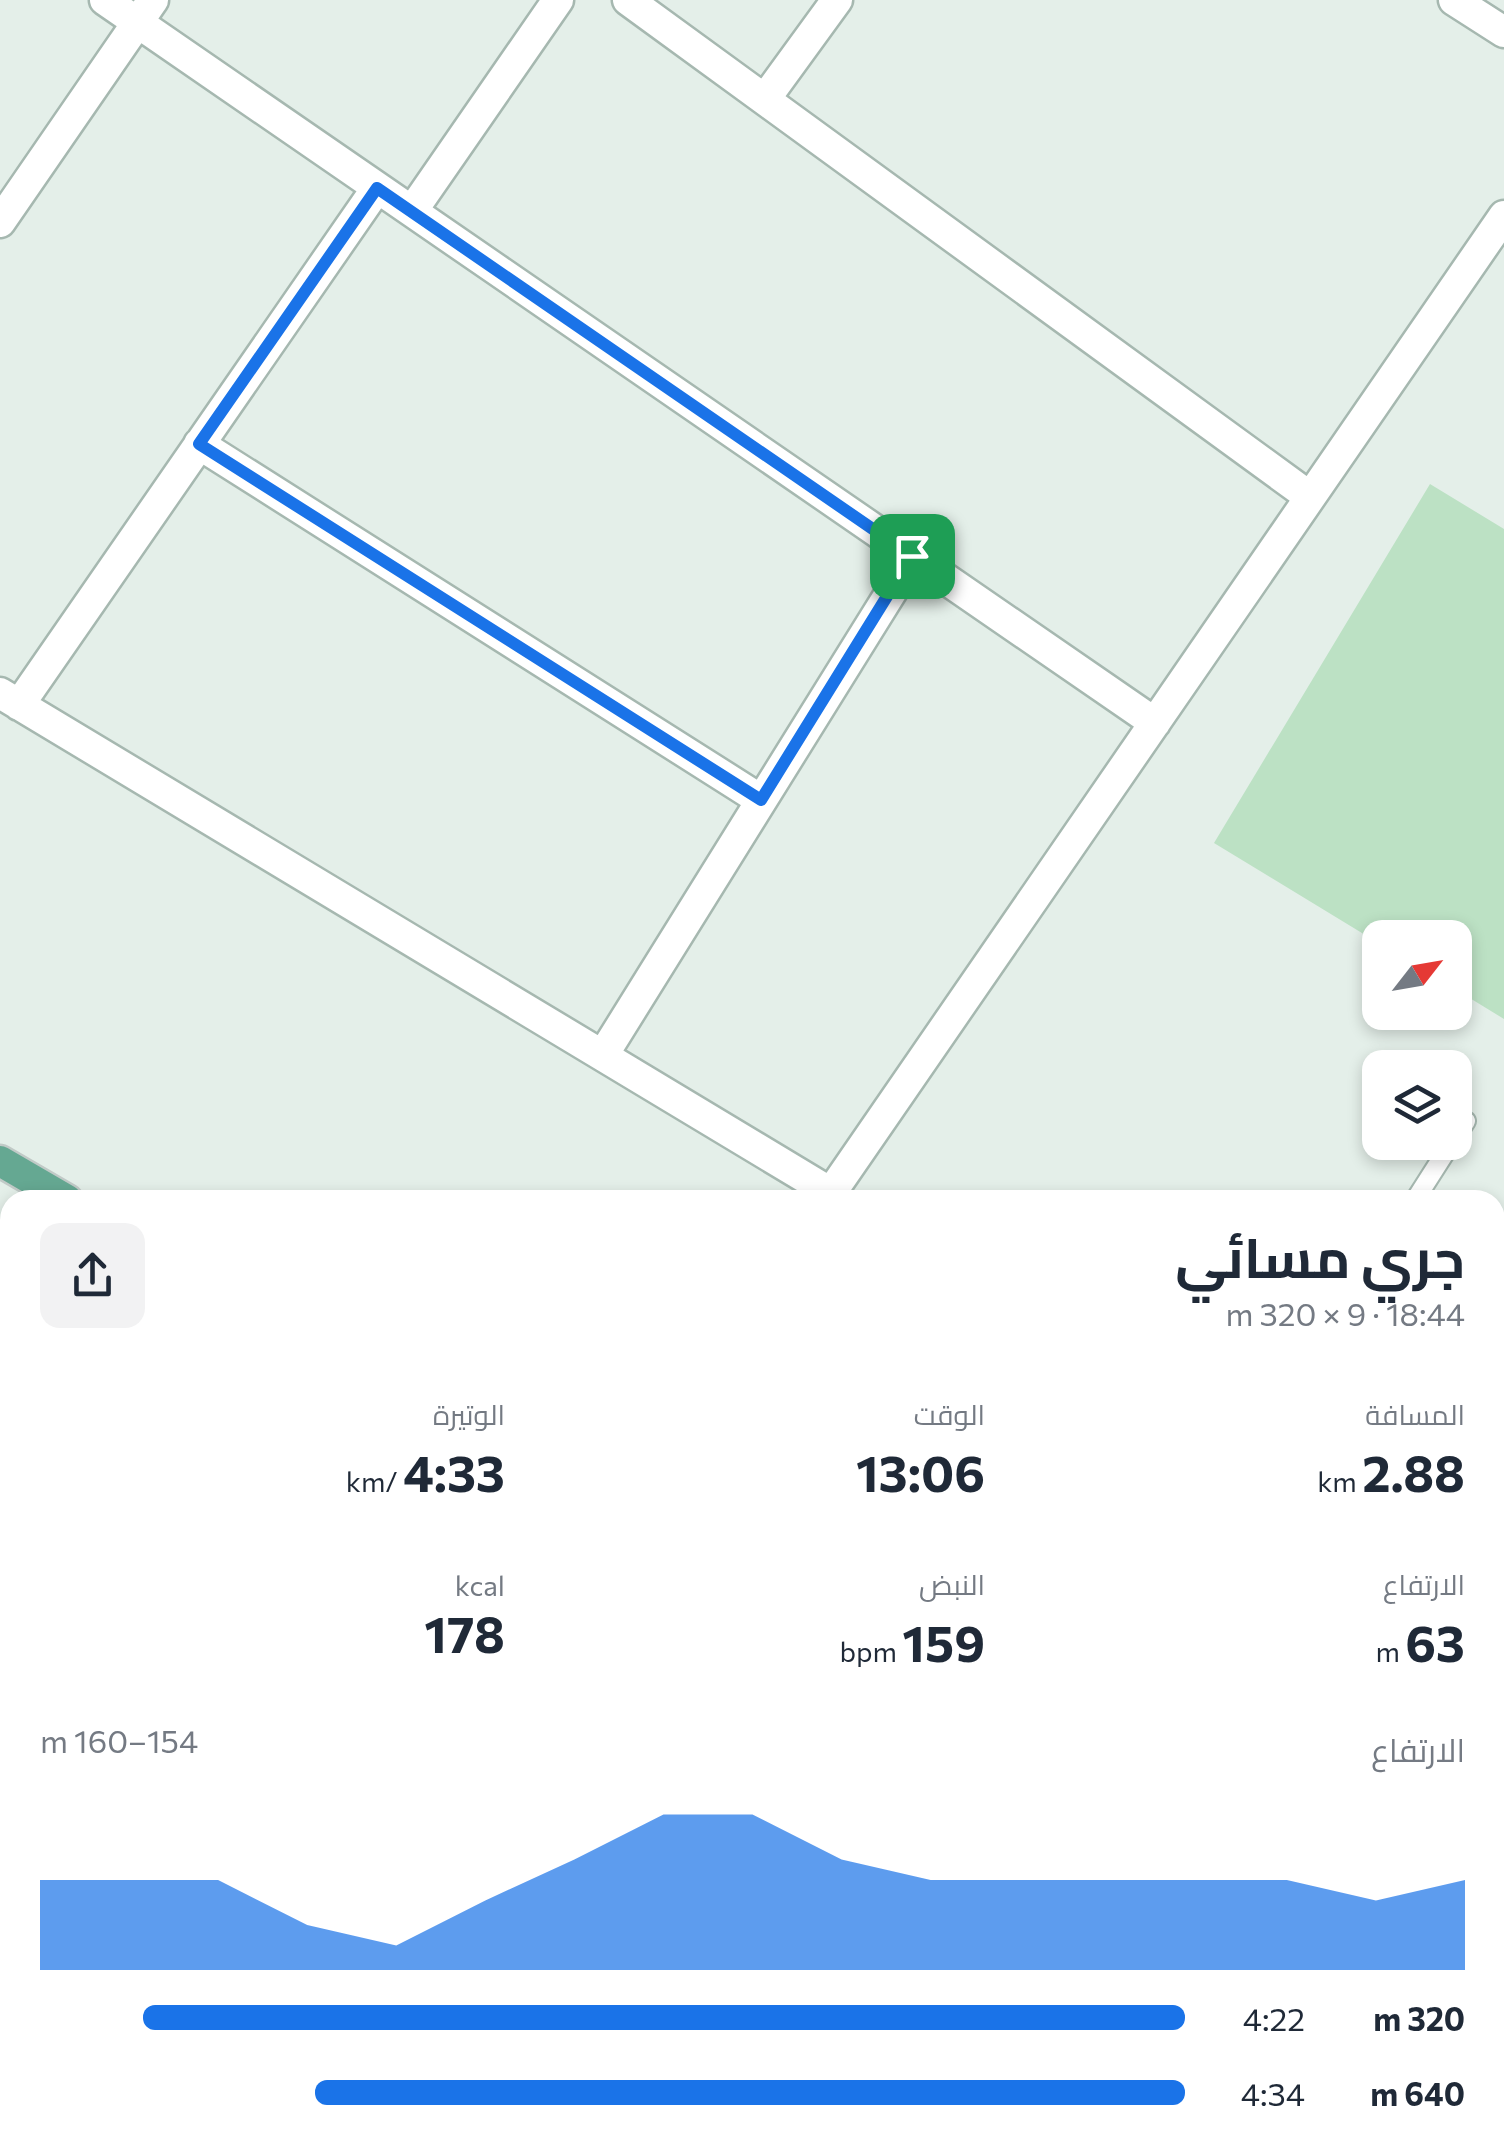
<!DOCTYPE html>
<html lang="ar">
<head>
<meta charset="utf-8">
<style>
  :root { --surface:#fff; --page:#f2f2f3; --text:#1f2937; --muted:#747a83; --accent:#1a73e8 }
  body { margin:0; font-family:Commissioner,Cairo,sans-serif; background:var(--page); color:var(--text); direction:rtl; height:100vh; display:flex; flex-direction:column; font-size:38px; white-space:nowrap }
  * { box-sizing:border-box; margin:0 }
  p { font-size:32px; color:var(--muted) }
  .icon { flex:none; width:55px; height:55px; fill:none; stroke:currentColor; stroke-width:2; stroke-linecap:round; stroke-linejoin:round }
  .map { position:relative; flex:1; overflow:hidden; direction:ltr }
  .drawer { position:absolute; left:0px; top:1190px; width:1505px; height:962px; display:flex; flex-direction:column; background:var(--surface); border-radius:30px 30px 0 0; box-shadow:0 5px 15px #0003; direction:rtl }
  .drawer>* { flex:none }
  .needle { width:65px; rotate:59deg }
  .fabs { position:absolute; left:1362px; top:920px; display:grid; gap:20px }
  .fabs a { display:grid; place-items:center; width:110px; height:110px; border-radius:20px; background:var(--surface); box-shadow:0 5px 15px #0003; font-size:50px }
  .pin { position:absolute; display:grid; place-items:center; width:85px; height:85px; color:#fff; margin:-42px; border-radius:20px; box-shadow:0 5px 15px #0006 }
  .round { display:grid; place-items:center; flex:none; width:105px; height:105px; border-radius:20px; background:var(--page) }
  .overview { display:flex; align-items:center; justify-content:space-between; height:170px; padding:0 40px }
  h1 { font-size:55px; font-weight:700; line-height:75px }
  .metrics { display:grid; grid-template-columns:repeat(3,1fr); gap:15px; height:170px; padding:10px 40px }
  .metrics div { display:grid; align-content:center }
  .metrics b { font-size:50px; font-weight:700 }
  .metrics small { font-size:28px; font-weight:400 }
  .metrics p { font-size:28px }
  .chart { height:280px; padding:20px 40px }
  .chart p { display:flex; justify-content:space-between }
  .chart svg { width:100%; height:180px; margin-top:10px; fill:var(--accent); opacity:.7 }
  ul { padding:0 40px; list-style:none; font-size:32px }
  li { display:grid; grid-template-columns:160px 120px 1fr; align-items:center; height:75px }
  li i { height:25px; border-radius:12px; background:var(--accent) }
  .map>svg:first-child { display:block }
  .green { fill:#bce1c4 }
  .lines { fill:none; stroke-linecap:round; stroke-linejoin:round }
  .lane-casing { stroke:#a6b8b0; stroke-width:22 }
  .street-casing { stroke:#a6b8b0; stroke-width:35 }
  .secondary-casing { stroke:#a2bcb1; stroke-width:35 }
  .primary-casing { stroke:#c1cac7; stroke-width:35 }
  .highway-casing { stroke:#c1cac7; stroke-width:35 }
  .lane { stroke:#fff; stroke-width:18 }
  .street { stroke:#fff; stroke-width:30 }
  .secondary { stroke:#fff; stroke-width:30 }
  .primary { stroke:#65a892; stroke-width:30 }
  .highway { stroke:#2b715e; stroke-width:30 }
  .route-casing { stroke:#fff; stroke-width:20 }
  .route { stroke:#1a73e8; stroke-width:12 }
</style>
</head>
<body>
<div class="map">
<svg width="1504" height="2152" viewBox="0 0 1504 2152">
  <rect width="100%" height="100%" fill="#e4efe9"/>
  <!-- green -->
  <path class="green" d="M 1430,484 L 1504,529 L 1504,1019 L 1455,989 L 1455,938 L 1380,938 L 1380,944 L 1214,843 Z"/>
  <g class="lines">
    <!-- lane casing -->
    <g class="lane-casing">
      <path id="lane" d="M 1455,1138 L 1466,1121
        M 1415,1200 L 1452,1142
        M 1495,1398 L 1504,1404
        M 1495,1510 L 1504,1495"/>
    </g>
    <!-- street casing -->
    <g class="street-casing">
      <path id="street" d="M 105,0 L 1155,723
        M 628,0 L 1310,497
        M 1454,0 L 1504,32
        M 765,99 L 837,0
        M 412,211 L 558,0
        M 0,222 L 153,0
        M 199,444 L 761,800
        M 0,693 L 831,1193
        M 19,705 L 377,188
        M 603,1055 L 913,557
        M 826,1200 L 1504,216
        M 0,1371 L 10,1376
        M 0,1719 L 10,1715"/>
    </g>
    <!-- secondary casing -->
    <g class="secondary-casing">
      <path id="secondary" d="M 1334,2142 L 1350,2152"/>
    </g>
    <!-- primary casing -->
    <g class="primary-casing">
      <path id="primary" d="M 0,1161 L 67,1200
        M 0,1236 L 10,1242
        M 1495,2021 L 1504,2026
        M 1495,2096 L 1504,2101"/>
    </g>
    <!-- highway casing -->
    <g class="highway-casing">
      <path id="highway" d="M 1495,1988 L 1504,1993
        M 1495,2132 L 1504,2138"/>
    </g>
    <!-- lane -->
    <use href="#lane" class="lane"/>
    <!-- street -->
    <use href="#street" class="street"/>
    <!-- secondary -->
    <use href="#secondary" class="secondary"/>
    <!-- primary -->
    <use href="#primary" class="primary"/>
    <!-- highway -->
    <use href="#highway" class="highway"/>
  </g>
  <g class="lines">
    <!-- route casing -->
    <g class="route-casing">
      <path id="route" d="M 377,188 L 912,556 L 761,800 L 199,444 Z"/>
    </g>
    <!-- route -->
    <use href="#route" class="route"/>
  </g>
</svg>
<div class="fabs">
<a><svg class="needle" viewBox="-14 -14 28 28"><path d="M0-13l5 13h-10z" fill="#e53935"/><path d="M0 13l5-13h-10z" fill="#747a83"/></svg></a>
<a><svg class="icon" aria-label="layers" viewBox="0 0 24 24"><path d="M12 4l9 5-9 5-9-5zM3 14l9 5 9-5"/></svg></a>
</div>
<div class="pin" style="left:912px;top:556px;background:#1e9e55"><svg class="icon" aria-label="arrive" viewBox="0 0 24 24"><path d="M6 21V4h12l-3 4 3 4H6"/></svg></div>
<section class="drawer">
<div class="overview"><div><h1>جري مسائي</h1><p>18:44 · 9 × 320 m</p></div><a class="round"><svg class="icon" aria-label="share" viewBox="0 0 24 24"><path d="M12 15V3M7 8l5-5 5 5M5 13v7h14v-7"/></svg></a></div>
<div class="metrics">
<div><p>المسافة</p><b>2.88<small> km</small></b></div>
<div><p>الوقت</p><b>13:06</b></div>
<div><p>الوتيرة</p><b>4:33<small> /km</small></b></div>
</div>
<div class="metrics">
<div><p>الارتفاع</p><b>63<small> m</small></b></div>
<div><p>النبض</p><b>159<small> bpm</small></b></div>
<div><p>kcal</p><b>178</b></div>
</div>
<div class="chart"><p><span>الارتفاع</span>154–160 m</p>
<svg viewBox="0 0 160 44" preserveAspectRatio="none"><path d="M0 44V22L10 22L20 22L30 33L40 38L50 27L60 17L70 6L80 6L90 17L100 22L110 22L120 22L130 22L140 22L150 27L160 22V44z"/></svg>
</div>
<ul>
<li><b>320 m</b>4:22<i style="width:91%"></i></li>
<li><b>640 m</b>4:34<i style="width:76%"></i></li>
</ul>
</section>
</div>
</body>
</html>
